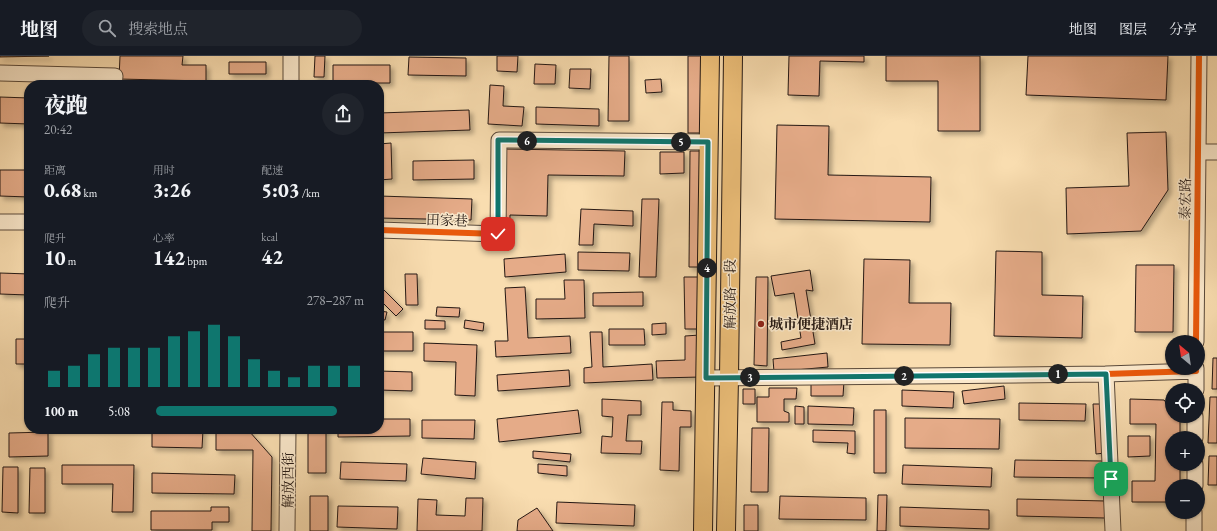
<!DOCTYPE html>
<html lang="zh">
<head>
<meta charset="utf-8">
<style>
  :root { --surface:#171b24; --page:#20242c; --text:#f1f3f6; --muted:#9ea1a6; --line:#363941; --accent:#0f766e }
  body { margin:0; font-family:"EB Garamond","Noto Serif SC",serif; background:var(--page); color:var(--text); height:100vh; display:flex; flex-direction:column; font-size:15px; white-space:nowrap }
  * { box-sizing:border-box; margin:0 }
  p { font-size:13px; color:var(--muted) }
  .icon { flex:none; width:22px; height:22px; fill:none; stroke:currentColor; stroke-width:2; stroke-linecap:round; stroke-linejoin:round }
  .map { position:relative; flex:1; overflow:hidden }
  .details { position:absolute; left:24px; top:24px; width:360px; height:354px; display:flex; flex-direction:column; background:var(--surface); border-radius:16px; box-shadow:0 1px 3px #0004 }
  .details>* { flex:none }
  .needle { width:26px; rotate:331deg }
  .buttons { position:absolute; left:1165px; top:279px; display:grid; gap:8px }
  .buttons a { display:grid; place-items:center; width:40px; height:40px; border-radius:50%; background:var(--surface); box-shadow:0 1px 3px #0004; font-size:20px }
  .pin { position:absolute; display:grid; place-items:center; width:34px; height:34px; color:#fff; margin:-17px; border-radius:8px; box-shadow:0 2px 6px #0006 }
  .km { position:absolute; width:20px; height:20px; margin:-10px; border-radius:50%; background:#222; color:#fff; font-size:11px; line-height:20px; text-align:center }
  .round { display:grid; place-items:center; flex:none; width:42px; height:42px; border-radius:21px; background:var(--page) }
  .head { display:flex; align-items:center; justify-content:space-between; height:68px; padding:0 20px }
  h1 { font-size:22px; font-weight:800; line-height:30px }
  .figures { display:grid; grid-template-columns:repeat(3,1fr); gap:6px; height:68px; padding:4px 20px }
  .figures div { display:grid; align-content:center }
  .figures b { font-size:20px; font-weight:800 }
  .figures small { font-size:11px; font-weight:400 }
  .figures p { font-size:11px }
  .chart { height:112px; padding:8px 20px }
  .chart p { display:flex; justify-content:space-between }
  .chart svg { width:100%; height:72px; margin-top:4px; stroke:var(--accent); stroke-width:6 }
  ul { padding:0 20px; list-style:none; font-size:13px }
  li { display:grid; grid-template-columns:64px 48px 1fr; align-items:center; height:30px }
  li i { height:10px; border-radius:5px; background:var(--accent) }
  header { display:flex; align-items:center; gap:24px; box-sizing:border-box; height:56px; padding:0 20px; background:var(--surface); border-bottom:1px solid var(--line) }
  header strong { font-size:19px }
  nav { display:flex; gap:22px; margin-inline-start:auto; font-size:14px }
  .search { width:280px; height:36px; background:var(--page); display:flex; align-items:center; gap:10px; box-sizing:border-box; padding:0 14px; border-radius:22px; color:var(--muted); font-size:15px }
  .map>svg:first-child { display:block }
  .building { fill:#e5ab88; stroke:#241813; filter:url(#shadow) }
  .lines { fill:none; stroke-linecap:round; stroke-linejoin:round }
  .minor-casing { stroke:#59493a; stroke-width:17 }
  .major-casing { stroke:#241813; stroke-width:20 }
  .minor { stroke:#fbe9cc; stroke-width:15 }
  .major { stroke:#ecbe78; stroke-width:18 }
  .cycleway-casing { stroke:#fbe9cc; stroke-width:8 }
  .cycleway { stroke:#e8590c; stroke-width:6 }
  .route-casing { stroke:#fff; stroke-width:8 }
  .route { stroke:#0f766e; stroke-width:5 }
  .poi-dot { fill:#8f2418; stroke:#fbe9cc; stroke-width:1.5 }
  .labels { text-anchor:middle; stroke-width:3; stroke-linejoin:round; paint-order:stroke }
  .street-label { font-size:14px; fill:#241813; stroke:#fbe9cc }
  .poi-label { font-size:14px; font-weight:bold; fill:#241813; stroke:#fbe9cc; text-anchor:start }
</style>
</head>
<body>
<header>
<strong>地图</strong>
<div class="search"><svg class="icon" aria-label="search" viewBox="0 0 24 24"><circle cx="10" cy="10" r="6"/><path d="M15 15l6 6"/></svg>搜索地点</div>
<nav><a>地图</a><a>图层</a><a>分享</a></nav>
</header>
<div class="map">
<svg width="1217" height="475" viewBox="0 0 1217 475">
  <defs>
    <filter id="shadow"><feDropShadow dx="3.5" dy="3.5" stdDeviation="2" flood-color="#0004"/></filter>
  </defs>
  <rect width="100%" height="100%" fill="#f9ddb0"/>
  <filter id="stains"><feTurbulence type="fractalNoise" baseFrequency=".005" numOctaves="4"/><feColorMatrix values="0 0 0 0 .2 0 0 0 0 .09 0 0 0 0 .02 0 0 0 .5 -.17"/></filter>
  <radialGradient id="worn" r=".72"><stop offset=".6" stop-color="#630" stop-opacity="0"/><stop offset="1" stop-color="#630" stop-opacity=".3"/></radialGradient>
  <!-- building -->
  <path class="building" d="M 0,0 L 49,0 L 0,1 Z
    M 120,0 L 183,0 L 182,9 L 206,9 L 206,25 L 119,23 Z
    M 315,0 L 325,0 L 324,21 L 314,21 Z
    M 497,0 L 518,0 L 517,16 L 497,15 Z
    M 609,0 L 629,0 L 629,65 L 608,65 Z
    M 688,0 L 703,0 L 704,77 L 688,77 Z
    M 789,0 L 864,0 L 864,6 L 820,5 L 819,40 L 788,39 Z
    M 886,0 L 980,0 L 980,75 L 938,75 L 938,25 L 886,25 Z
    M 1028,0 L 1168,0 L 1166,44 L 1026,39 Z
    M 409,1 L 466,2 L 466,20 L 408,19 Z
    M 229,6 L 266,6 L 266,18 L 229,18 Z
    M 535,8 L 556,9 L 555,28 L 534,28 Z
    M 333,9 L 390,9 L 390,27 L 333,27 Z
    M 570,13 L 591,13 L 590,33 L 569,32 Z
    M 661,23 L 662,36 L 646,37 L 645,24 Z
    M 490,29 L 504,30 L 503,50 L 524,51 L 522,70 L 488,68 Z
    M 0,41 L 29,42 L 29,68 L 0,67 Z
    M 536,51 L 599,53 L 599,70 L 536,68 Z
    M 469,54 L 470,74 L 379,77 L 379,57 Z
    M 777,69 L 829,70 L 828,119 L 931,121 L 930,166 L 775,163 Z
    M 1166,76 L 1168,134 L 1141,175 L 1067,178 L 1066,132 L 1129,130 L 1127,77 Z
    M 391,87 L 392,123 L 379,124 L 379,88 Z
    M 504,93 L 625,95 L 624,120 L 548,119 L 547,160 L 510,159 L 509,188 L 502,187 Z
    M 690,95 L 702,95 L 702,211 L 689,211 Z
    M 660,96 L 684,96 L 684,117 L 660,118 Z
    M 474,104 L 474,123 L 413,124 L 413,105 Z
    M 0,114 L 29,114 L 29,141 L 0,140 Z
    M 379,140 L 472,143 L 471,164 L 379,162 Z
    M 642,143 L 659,143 L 656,221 L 639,221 Z
    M 581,153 L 633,155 L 633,170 L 594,168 L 593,189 L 579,189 Z
    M 996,195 L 1042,196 L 1042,239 L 1083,240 L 1082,282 L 994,280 Z
    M 578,196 L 630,197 L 629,215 L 578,214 Z
    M 565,198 L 566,216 L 505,221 L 504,203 Z
    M 864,203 L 910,204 L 909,247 L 951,247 L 950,289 L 862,288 Z
    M 1136,209 L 1174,209 L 1173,276 L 1135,276 Z
    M 810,214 L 813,235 L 806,234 L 815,288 L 782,294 L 781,286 L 801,282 L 794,237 L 775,240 L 771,220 Z
    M 0,217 L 29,218 L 29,239 L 0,238 Z
    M 405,218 L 417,218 L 418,249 L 406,249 Z
    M 684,221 L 701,221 L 701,273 L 685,273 Z
    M 756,221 L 768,221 L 767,310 L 754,309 Z
    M 564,224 L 584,224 L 585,262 L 536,263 L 536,243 L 565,243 Z
    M 379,229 L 403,253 L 396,260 L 379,243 Z
    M 525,231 L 528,282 L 570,280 L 571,297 L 496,301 L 495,285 L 508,285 L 505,232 Z
    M 643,236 L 643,250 L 593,250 L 593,237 Z
    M 437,251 L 460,252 L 459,261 L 436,260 Z
    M 379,255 L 387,256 L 385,264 L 379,263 Z
    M 425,264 L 445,265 L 445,273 L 425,273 Z
    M 465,264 L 484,267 L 483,275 L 464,272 Z
    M 666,267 L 666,278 L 652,279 L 652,268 Z
    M 609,273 L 644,273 L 645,289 L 609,289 Z
    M 379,276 L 413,276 L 413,295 L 379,295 Z
    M 590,276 L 602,276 L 603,311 L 652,308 L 653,324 L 584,327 L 584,312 L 592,311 Z
    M 700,279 L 701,321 L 657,322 L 656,305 L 685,304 L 685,280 Z
    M 16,283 L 29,283 L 29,308 L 16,308 Z
    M 424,287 L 477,289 L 475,340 L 455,339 L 456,306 L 424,305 Z
    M 827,297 L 828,311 L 774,316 L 773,303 Z
    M 1213,302 L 1217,302 L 1217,333 L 1212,333 Z
    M 569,314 L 570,330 L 498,335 L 497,319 Z
    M 379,315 L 412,316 L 412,335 L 379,334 Z
    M 811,325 L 844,325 L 843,340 L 811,340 Z
    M 1004,330 L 1005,343 L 964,348 L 962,335 Z
    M 769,332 L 797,332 L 796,343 L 784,343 L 784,355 L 789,357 L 789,366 L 757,366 L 757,341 L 769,341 Z
    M 743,333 L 755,333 L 755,348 L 743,348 Z
    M 902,334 L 954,336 L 953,352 L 902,350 Z
    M 1210,341 L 1217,341 L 1217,387 L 1208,387 Z
    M 602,343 L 641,345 L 641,359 L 628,359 L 626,385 L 642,385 L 641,398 L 601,397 L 602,380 L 612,381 L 613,361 L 602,360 Z
    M 1130,343 L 1164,344 L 1172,354 L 1172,360 L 1176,360 L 1180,366 L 1180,382 L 1172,382 L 1172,408 L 1180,408 L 1180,430 L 1172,430 L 1172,446 L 1132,446 L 1132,425 L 1155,425 L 1156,368 L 1130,368 Z
    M 662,346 L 673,346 L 673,354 L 691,355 L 691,371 L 680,371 L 679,415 L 660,414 Z
    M 1019,347 L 1086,348 L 1085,365 L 1019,364 Z
    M 1093,348 L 1103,348 L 1105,397 L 1096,398 Z
    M 795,350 L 804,351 L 804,368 L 795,368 Z
    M 808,350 L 854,352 L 853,369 L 808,368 Z
    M 578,354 L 581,377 L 499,386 L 497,363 Z
    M 874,354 L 886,354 L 886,417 L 874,417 Z
    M 905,362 L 1000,363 L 999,393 L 905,392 Z
    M 379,363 L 410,363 L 410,380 L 338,381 L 338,373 L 379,373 Z
    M 422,364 L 475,364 L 474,383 L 422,382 Z
    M 752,372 L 769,372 L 768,436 L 751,436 Z
    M 308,373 L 326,373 L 326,417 L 308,417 Z
    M 152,374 L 203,374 L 202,392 L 152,391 Z
    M 813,374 L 855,375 L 855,398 L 847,397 L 848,387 L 813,386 Z
    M 216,375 L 249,375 L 272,401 L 271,475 L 252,475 L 253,394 L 216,394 Z
    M 48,376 L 48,400 L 9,401 L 9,377 Z
    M 1128,380 L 1150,380 L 1150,400 L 1128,401 Z
    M 533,395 L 571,398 L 570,406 L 533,402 Z
    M 1209,400 L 1217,400 L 1217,429 L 1208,429 Z
    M 423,402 L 476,406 L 475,423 L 421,418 Z
    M 1015,404 L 1103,405 L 1103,422 L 1014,421 Z
    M 341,406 L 407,408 L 406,425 L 340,423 Z
    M 538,408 L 567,410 L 567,420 L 538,417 Z
    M 62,409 L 134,409 L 133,456 L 112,456 L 113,428 L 62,428 Z
    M 903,409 L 992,412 L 991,431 L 902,428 Z
    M 3,411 L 18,411 L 18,457 L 2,456 Z
    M 30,412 L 45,412 L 45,457 L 29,457 Z
    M 152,417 L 235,419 L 234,438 L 152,437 Z
    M 878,439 L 887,439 L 886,475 L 877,475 Z
    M 310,440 L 328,440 L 328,475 L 310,475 Z
    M 780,440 L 866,442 L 866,464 L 779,463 Z
    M 466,442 L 483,442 L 482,475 L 417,475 L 418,443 L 437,444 L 436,459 L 465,460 Z
    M 1017,443 L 1106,445 L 1105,462 L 1017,460 Z
    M 557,446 L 635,449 L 634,470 L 556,467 Z
    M 744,449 L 758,449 L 758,475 L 744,475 Z
    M 338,450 L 398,451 L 397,473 L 337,471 Z
    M 211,451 L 229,451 L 229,466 L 212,466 L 212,474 L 151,474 L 151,455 L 211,455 Z
    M 900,451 L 989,454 L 989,473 L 900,470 Z
    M 537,452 L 553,475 L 517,475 L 518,464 Z"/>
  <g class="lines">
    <!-- minor casing -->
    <g class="minor-casing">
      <path id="minor" d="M 0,17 L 115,20 L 114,29
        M 291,29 L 291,0
        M 1198,96 L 1217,96
        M 0,166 L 29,166
        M 379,174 L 498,178 L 499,84 L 708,86
        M 1196,286 L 1199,0
        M 1106,318 L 1113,475
        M 706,322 L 1106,318 L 1196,315
        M 1196,334 L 1196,312
        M 1195,382 L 1195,360
        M 1195,430 L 1195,408
        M 287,475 L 288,373
        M 1194,475 L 1194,456"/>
    </g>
    <!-- major casing -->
    <g class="major-casing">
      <path id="major" d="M 703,475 L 710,0
        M 726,475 L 729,322 L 733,0"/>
    </g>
    <!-- minor -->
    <use href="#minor" class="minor"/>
    <!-- major -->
    <use href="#major" class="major"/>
    <!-- cycleway casing -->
    <g class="cycleway-casing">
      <path id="cycleway" d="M 379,174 L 498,178 L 499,84 L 708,86
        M 1196,286 L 1199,0
        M 706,322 L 1106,318 L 1196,315"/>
    </g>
    <!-- cycleway -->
    <use href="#cycleway" class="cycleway"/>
  </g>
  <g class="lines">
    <!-- route casing -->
    <g class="route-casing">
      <path id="route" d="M 498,178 L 498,84 L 708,86 L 706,322 L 1106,318 L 1111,423"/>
    </g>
    <!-- route -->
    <use href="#route" class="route"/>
  </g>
  <!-- markers -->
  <circle class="poi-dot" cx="761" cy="268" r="4"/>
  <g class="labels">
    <!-- street labels -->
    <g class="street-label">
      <text transform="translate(1185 143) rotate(-89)" y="5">泰宏路</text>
      <text transform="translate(447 164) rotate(2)" y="5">田家巷</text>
      <text transform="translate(730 238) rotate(-90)" y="5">解放路一段</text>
      <text transform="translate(288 424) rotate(-90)" y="5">解放西街</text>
    </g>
    <!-- poi labels -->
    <g class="poi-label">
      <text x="769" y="273">城市便捷酒店</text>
    </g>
  </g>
  <rect width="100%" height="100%" filter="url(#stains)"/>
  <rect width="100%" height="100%" fill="url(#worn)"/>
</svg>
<div class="buttons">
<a><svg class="needle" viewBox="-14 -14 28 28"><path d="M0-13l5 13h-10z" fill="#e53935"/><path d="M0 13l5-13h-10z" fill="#9ea1a6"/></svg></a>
<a><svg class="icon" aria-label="locate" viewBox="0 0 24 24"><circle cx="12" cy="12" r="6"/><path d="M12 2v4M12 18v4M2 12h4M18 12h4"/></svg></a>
<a>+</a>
<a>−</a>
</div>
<div class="pin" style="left:1111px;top:423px;background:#1e9e55"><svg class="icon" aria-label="arrive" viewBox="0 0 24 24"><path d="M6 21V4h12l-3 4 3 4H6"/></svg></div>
<div class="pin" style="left:498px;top:178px;background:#d93025"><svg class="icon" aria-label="check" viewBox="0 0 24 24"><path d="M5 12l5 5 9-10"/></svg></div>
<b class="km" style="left:1058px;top:318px">1</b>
<b class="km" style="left:904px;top:320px">2</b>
<b class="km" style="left:750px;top:321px">3</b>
<b class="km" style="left:707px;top:212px">4</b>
<b class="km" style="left:681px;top:86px">5</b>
<b class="km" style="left:527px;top:85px">6</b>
<section class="details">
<div class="head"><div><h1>夜跑</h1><p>20:42</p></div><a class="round"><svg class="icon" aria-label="share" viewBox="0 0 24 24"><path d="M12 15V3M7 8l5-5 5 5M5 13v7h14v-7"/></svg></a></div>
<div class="figures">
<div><p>距离</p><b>0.68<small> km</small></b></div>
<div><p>用时</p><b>3:26</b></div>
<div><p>配速</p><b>5:03<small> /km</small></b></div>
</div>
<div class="figures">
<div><p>爬升</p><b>10<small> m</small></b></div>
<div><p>心率</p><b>142<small> bpm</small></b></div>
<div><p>kcal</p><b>42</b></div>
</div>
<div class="chart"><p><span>爬升</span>278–287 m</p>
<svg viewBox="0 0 160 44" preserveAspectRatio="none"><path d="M5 44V34M15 44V31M25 44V24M35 44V20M45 44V20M55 44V20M65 44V13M75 44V10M85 44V6M95 44V13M105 44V27M115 44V34M125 44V38M135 44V31M145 44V31M155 44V31"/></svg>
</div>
<ul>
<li><b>100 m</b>5:08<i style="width:87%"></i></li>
</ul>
</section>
</div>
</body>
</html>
